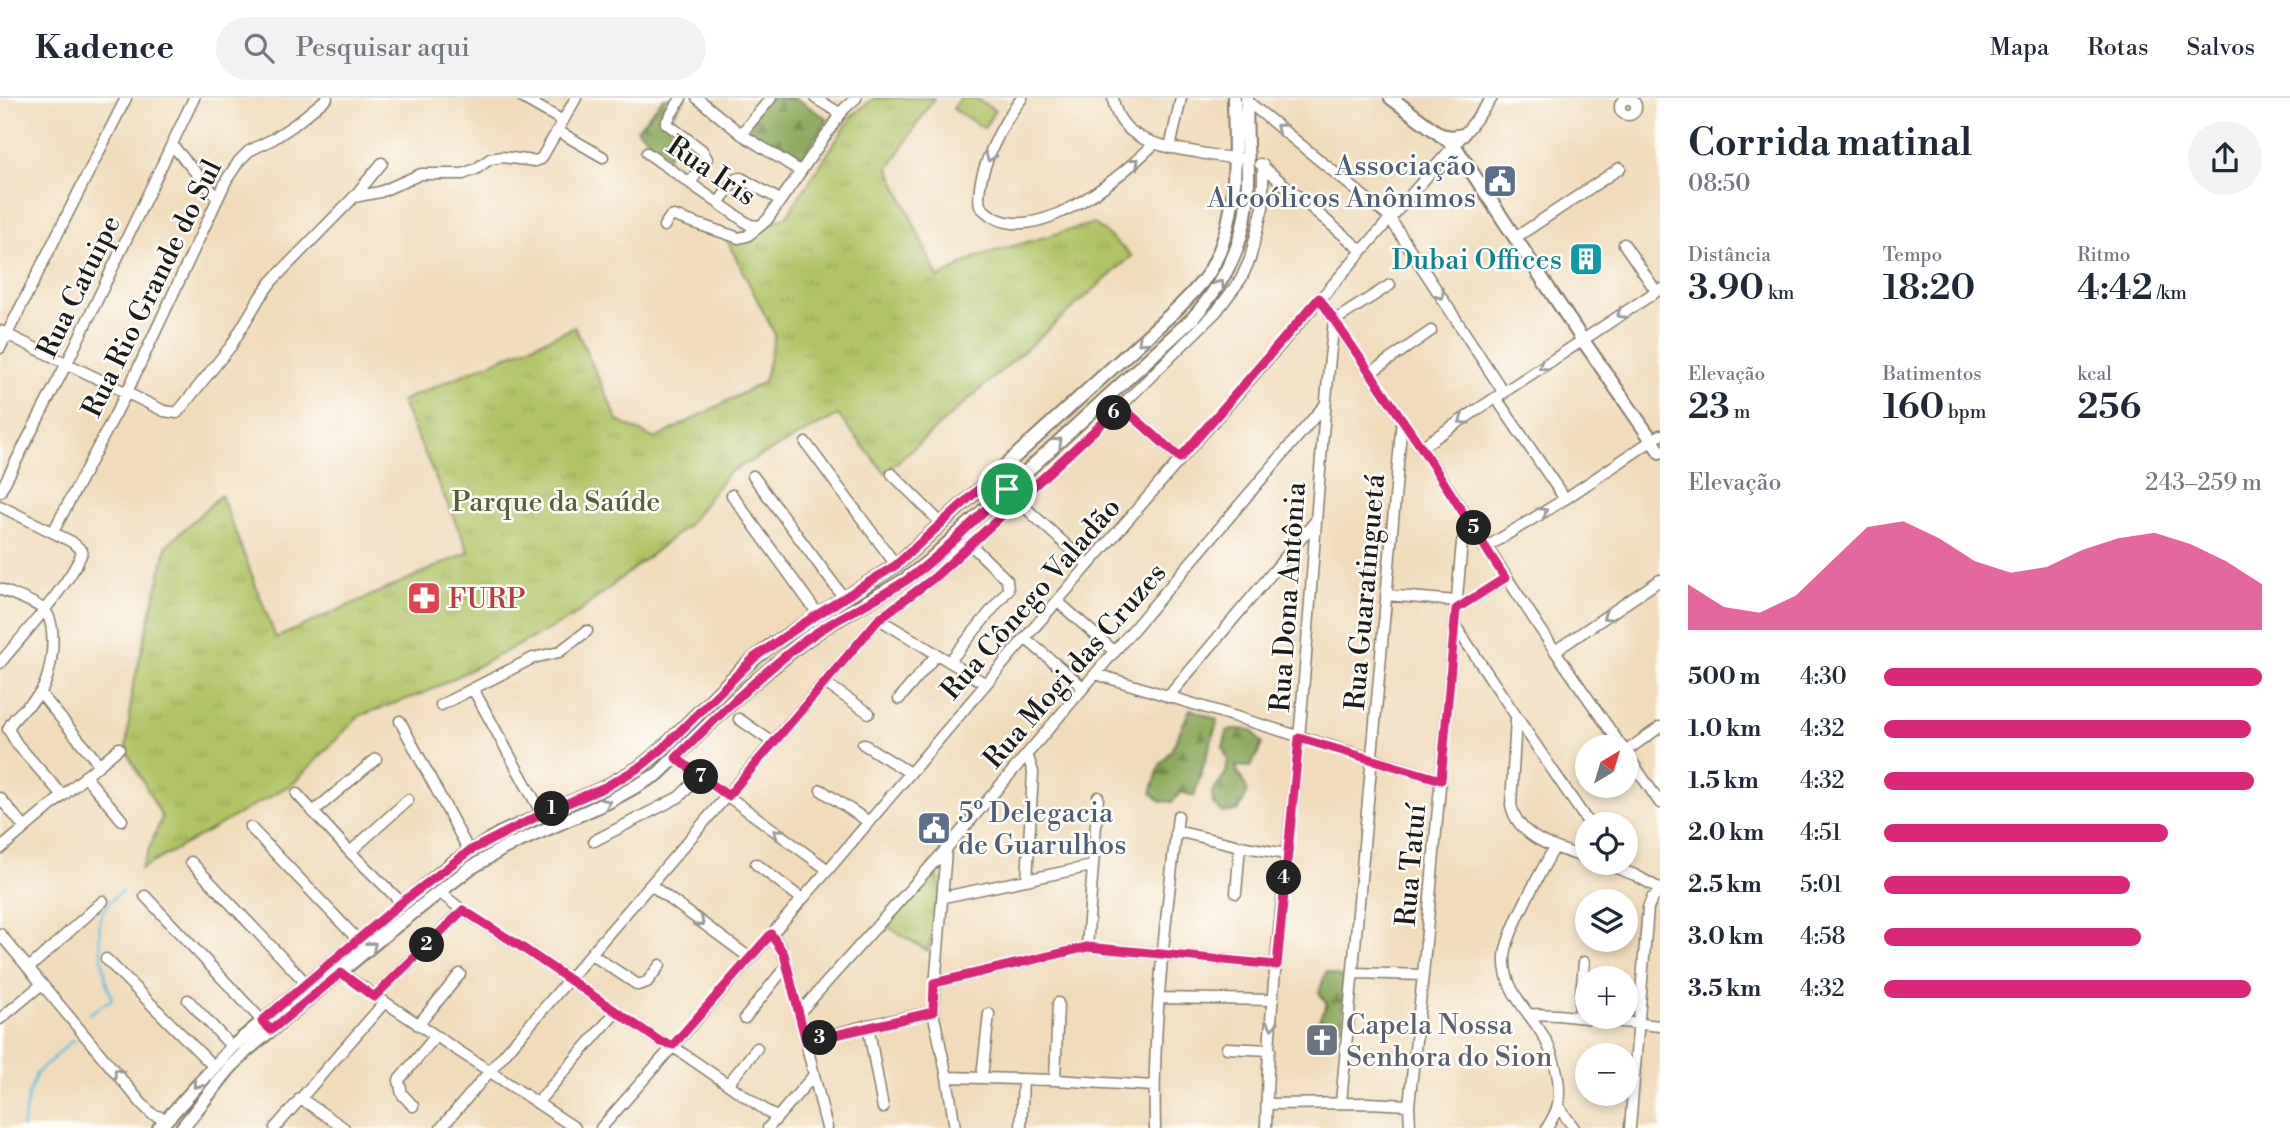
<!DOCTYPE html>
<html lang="pt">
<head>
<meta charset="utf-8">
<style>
  :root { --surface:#fff; --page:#f2f2f3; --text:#1f2937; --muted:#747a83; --line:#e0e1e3; --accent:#db2777 }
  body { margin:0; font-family:"Libre Bodoni",serif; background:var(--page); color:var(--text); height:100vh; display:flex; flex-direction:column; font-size:26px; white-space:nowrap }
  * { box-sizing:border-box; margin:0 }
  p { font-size:23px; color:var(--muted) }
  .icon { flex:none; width:38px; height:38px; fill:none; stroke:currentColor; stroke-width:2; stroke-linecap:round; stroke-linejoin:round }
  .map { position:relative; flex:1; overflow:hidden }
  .details { display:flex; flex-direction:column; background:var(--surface); width:630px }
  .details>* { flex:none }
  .needle { width:46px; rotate:38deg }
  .fabs { position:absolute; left:1575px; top:637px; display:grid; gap:14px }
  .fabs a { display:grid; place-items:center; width:63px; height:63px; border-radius:50%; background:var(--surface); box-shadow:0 4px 10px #0003; font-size:35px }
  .pin { position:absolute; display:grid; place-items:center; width:60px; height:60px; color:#fff; margin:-30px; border:4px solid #fff; border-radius:50%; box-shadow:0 2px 7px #0007 }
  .km { position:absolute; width:35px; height:35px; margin:-18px; border-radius:50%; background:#222; color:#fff; font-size:19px; line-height:35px; text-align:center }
  .round { display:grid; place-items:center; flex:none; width:74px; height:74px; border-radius:37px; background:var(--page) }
  .overview { display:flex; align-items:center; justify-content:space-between; height:119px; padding:0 28px }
  h1 { font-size:38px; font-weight:600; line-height:52px }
  .figures { display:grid; grid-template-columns:repeat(3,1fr); gap:10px; height:119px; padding:7px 28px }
  .figures div { display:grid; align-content:center }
  .figures b { font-size:35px; font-weight:600 }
  .figures small { font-size:19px; font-weight:400 }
  .figures p { font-size:19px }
  .chart { height:196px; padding:14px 28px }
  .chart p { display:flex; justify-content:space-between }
  .chart svg { width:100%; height:126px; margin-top:7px; fill:var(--accent); opacity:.7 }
  ul { padding:0 28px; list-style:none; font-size:23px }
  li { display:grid; grid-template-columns:112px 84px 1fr; align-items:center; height:52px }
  li i { height:18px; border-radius:9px; background:var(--accent) }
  header { display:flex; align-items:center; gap:42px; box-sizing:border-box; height:98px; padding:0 35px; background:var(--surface); border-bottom:2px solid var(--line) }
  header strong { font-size:33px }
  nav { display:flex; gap:38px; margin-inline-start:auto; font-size:24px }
  .search { width:490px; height:63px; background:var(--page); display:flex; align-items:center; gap:18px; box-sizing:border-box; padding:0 24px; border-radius:38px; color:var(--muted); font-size:26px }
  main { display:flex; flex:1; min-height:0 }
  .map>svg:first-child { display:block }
  .grass { fill:#b1c366; stroke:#667041; stroke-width:2 }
  .forest { fill:url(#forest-firs); stroke:#54623c; stroke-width:2 }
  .park { fill:url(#park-tufts); stroke:#667041; stroke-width:2 }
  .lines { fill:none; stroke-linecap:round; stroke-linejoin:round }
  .stream { stroke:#60bfde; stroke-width:2.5 }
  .minor-casing { stroke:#867c6b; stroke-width:13 }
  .major-casing { stroke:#867c6b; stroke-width:16 }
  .minor { stroke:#fff; stroke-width:10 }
  .major { stroke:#fff; stroke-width:12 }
  .oneway { stroke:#999 }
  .route-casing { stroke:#fff; stroke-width:14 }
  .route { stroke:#db2777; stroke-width:9 }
  .labels { text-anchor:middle; stroke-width:5; stroke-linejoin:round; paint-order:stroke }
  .service-label { font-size:28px; fill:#4e5e75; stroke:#fdfcf7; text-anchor:end }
  .street-label { font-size:28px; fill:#1c1c1c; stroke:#fdfcf7 }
  .culture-label { font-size:28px; fill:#0d838f; stroke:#fdfcf7; text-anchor:end }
  .park-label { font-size:28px; fill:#585f3a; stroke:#fdfcf7 }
  .health-label { font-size:28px; fill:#be3a42; stroke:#fdfcf7; text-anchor:start }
  .worship-label { font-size:28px; fill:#5b616d; stroke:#fdfcf7; text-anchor:start }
</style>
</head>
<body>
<header>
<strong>Kadence</strong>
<div class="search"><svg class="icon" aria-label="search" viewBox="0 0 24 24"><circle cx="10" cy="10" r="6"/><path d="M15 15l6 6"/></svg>Pesquisar aqui</div>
<nav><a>Mapa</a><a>Rotas</a><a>Salvos</a></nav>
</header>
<main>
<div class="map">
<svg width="1660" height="1030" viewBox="0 0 1660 1030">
  <defs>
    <pattern id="forest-firs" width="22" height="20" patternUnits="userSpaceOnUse" patternTransform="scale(1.75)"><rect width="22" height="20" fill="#8ca95b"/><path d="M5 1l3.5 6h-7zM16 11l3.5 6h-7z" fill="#72894a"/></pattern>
    <pattern id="park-tufts" width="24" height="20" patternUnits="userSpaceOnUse" patternTransform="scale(1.75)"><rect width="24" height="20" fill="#b1c366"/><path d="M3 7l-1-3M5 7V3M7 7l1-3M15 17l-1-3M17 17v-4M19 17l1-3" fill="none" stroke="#98a758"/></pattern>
  </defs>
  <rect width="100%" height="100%" fill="#fdfcf7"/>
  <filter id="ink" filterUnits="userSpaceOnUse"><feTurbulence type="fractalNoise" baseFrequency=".0143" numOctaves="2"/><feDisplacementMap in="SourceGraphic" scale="14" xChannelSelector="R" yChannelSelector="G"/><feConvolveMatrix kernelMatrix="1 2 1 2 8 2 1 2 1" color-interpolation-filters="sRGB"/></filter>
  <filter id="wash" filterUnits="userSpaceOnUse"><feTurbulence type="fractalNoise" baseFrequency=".00686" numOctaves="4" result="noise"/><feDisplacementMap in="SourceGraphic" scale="28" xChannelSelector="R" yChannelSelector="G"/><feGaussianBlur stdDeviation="1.57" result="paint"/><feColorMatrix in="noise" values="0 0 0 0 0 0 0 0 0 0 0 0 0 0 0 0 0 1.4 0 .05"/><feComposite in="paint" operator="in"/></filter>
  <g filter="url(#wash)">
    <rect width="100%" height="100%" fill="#f1dbba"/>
    <!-- grass -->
    <path class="grass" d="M 960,0 L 975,0 L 995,12 L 984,30 L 953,11 Z"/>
    <!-- forest -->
    <path class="forest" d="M 664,0 L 685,0 L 669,22 L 673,42 L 668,59 L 637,31 Z
      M 762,0 L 795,0 L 828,21 L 800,62 L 748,34 Z
      M 1190,611 L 1218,622 L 1194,698 L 1181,694 L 1172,704 L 1161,703 L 1151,695 L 1160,667 L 1172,651 Z
      M 1235,631 L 1252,632 L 1262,646 L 1251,669 L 1236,668 C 1243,693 1255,684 1239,712 L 1223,715 L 1213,706 L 1212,694 L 1226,675 L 1228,662 L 1223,650 L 1227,633 Z
      M 1326,874 L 1342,879 L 1343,927 L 1338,930 L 1319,928 L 1317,925 L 1327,906 L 1319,894 Z"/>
    <!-- park -->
    <path class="park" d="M 874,0 L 934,0 L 889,70 L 938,180 L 978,158 L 1094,125 L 1132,158 L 885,375 L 838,317 L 728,375 L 688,427 L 573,519 L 429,593 L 359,618 L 294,685 L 141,771 L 162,719 L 126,652 L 132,593 L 167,447 L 221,397 L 276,540 L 469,454 L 401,303 L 575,229 L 618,323 L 655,341 L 764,284 L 775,237 L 726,140 L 786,119 L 853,17 Z
      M 932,775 L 937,775 C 945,798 933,830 928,853 L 888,829 Z"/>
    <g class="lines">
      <!-- stream -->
      <path class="stream" d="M 89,916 L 112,901 C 106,884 95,835 101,818 C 104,809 115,798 122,793
        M 22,1030 L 28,999 L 36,976 L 73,942"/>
    </g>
  </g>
  <g filter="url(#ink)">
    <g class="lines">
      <!-- minor casing -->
      <g class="minor-casing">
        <path id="minor" d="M 523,0 L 563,23
          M 681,0 L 666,25 L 702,52 L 707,61 L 690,85
          M 697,0 L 741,36 L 800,73
          M 815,0 L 841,16
          M 1022,0 C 1003,23 974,78 980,108 C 1026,160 1119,80 1153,47
          M 1113,0 C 1118,42 1162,49 1196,54 C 1210,57 1225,60 1239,60
          M1620 9a8 8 0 1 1 16 0a8 8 0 1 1-16 0Z
          M 1247,3 L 1389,119 L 1504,295
          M 558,33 L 603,59
          M 741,36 L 771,0
          M 172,47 L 217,99
          M 1170,50 L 1181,0
          M 647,55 L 744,123 L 750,127 L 760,128 L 767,122 L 844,11 L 856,0
          M 1260,66 L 1361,152
          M 354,99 L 380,94 L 421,76 L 463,76 L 476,71 L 490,61 L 502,59 L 535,63 L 541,61 L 576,0
          M 718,105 L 736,81 L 741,80 L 780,102
          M 664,128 L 670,119 L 674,118 L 739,140 L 747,138 L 760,128
          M 1515,140 L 1620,70
          M 1624,146 L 1656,193
          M 1319,200 L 1421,349 L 1555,553 L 1622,649
          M 0,233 L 164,313 L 177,315 L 231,248 L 260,199 L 272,183 L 354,99 L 382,65
          M 0,250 L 126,0
          M 1370,275 L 1431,233
          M 1496,300 L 1565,401
          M 1121,308 L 1180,360
          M 806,345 L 896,467
          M 1421,349 L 1660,191
          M 892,376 L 942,426
          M 753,378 L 844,500
          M 0,394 L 67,265 L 194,0
          M 732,397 L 818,516
          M 1017,402 L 1088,467
          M 0,408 L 72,444 L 82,453 C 77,478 18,543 0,565
          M 53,434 L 127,294 L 227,81 L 239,63 L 249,53 L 273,41 L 294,27 L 327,0
          M 1485,450 L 1565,401 L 1660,337
          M 0,491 C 11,496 36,504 44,512 C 59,526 52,579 40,595 C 31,608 15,615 8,631 L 17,646 L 62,697
          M 1386,497 L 1457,503
          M 1057,503 L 1115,554
          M 1456,511 L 1505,480
          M 879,521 L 986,586
          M 1454,526 L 1589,726
          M 1025,540 L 1083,589
          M 1555,553 L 1660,482
          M 949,564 L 1008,492 L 1007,482 L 970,446
          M 1096,576 L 1441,682
          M 825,585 L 869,615
          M 473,591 L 542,716
          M 40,595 L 99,666
          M 1168,599 L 1314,425
          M 899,601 L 937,556
          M 441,607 L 533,560 L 559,554 L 587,533
          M 739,621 L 772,644
          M 1516,621 L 1511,707 C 1518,741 1558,751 1587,760
          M 400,623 L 469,753
          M 863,646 L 910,675
          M 1626,653 L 1660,629
          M 1626,655 L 1660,705
          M 676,660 L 828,772
          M 85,678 L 122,722
          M 821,692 L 869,724
          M 297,696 L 350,754 L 402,805
          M 0,700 L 25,730
          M 313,714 L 376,661
          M 250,729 L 358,842
          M 1176,733 L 1240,748 L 1286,756
          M 594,743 L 679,699 L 700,678
          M 0,751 L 119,650
          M 946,752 L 933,914 L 947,979 L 955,1030
          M 350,754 L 408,702
          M 191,764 L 306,885
          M 1603,765 L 1635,777 L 1660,791
          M 756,766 L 802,801
          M 1027,782 L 1033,674 L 1027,656
          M 651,787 L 750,860
          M 439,794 L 462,812 L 520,848 L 661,944 L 672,948 L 777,1020
          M 1236,795 L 1240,748
          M 145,798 L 267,928
          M 944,799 L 1092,768
          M 0,836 L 142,1006 L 152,1016 L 166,1021
          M 771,836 L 781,850 L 787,867 L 827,1030
          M 1087,849 L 1098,699
          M 591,856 L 638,887 L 647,884 L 660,867
          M 106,861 L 213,968
          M 29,870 L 103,803
          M 341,875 L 575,1030
          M 1355,875 L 1423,877
          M 934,885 L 1087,849 L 1277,867
          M 374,899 L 462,812
          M 1159,900 L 1273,902
          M 188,902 L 232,949
          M 799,915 L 946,751 L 1323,309
          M 1528,916 L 1558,917 L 1660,928
          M 1579,919 L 1584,864
          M 745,920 L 787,867
          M 0,921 L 42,886
          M 418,927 L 460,876
          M 868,927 L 883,1010
          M 806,944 L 868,927 L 933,914
          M 1227,950 L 1270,952
          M 947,979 L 1055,982 L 1153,988
          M 982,979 L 989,916
          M 1055,982 L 1058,905
          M 728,986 L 757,950
          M 300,1000 L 344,1030
          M 537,1005 L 616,914
          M 1341,1005 L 1402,322
          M 1267,1006 L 1368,1005 L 1409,1007
          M 413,1008 L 402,996 L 399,982 L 435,939
          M 1558,1008 L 1574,1030
          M 275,1030 L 384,905
          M 441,1030 L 879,521 L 935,479 L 1121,308 L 1216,214 L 1241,181 L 1250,161 L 1263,109 L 1263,67
          M 601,1030 L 828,772 L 1025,540 L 1470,29 L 1492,0
          M 768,1030 L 814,977
          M 1021,1030 L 1023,981
          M 1155,1030 C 1152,926 1166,821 1178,718
          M 1266,1030 C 1268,899 1287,769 1299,640 C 1312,501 1318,361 1334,223 L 1390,187
          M 1410,1030 L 1409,1007 L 1423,877 L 1462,444 L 1471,426
          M 1547,1030 C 1551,1023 1557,1014 1558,1006 C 1562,983 1553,953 1541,934 C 1524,908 1503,890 1505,858 C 1507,833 1541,774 1554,750
          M 1630,1030 L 1648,810 L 1652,800 L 1660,794"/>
      </g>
      <!-- major casing -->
      <g class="major-casing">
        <path id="major" d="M 1391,0 L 1454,47 L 1582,241 L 1660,354
          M 1440,37 L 1452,39 L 1463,37
          M 159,1030 L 232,949 L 451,766 L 499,736 L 605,689 L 640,669 L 662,651 L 742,571 L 770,548 L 896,467 L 1179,209 C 1190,197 1203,186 1211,171 C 1240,118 1235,59 1234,0
          M 182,1030 L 228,972 L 246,953 L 387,835 L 469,771 L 504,750 L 608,704 L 658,676 L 746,591 L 798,548 L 825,529 L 905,482 L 929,463 L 1192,221 C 1231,177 1249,136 1248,77 C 1248,51 1245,26 1247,0"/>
      </g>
      <!-- minor -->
      <use href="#minor" class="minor"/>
      <!-- major -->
      <use href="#major" class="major"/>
    </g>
    <!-- one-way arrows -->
    <defs><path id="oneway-chevron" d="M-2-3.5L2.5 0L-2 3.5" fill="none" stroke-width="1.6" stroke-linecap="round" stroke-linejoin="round" transform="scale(1.75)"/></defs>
    <g class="oneway">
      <use href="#oneway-chevron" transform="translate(1280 30) rotate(-141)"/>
      <use href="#oneway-chevron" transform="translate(990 59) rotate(110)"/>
      <use href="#oneway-chevron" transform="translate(1135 64) rotate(-42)"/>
      <use href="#oneway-chevron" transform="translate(1220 186) rotate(-57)"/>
      <use href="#oneway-chevron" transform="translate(1440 197) rotate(57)"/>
      <use href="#oneway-chevron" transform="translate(1621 216) rotate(147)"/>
      <use href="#oneway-chevron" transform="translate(1142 243) rotate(137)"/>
      <use href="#oneway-chevron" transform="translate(1543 268) rotate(145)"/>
      <use href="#oneway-chevron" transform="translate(1463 322) rotate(147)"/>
      <use href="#oneway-chevron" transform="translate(1058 344) rotate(-43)"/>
      <use href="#oneway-chevron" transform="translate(1543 414) rotate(-32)"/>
      <use href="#oneway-chevron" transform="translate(1607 518) rotate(146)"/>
      <use href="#oneway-chevron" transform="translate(606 705) rotate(-26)"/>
      <use href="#oneway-chevron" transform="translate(778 735) rotate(-144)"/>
      <use href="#oneway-chevron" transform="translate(700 824) rotate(37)"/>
      <use href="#oneway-chevron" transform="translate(372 848) rotate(-41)"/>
      <use href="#oneway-chevron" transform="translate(1272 927) rotate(94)"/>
      <use href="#oneway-chevron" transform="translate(118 975) rotate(-129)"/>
      <use href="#oneway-chevron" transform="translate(197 986) rotate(132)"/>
    </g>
  </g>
  <g class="lines" filter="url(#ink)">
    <!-- route casing -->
    <g class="route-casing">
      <path id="route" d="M 1319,200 L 1421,349 L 1505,480 L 1456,511 L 1441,682 L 1299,640 L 1277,867 L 1087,849 L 934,885 L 933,914 L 806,944 L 784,856 L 771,836 L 673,947 L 661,944 L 520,848 L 463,812 L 374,899 L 341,875 L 271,932 L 262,923 L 401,805 L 469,753 L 542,716 L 605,689 L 640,669 L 662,651 L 755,559 L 804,525 L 896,467 L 994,377 L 1007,391 C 975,421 944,455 908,481 C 872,505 832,521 798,548 C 754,582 715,621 676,660 L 728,698 L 879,521 L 935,479 L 1121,308 L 1180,360 Z"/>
    </g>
    <!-- route -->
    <use href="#route" class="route"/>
  </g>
  <!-- icons -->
  <defs>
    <g id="civic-square" transform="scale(1.75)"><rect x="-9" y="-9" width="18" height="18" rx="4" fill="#5c6f8a" stroke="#fdfcf7"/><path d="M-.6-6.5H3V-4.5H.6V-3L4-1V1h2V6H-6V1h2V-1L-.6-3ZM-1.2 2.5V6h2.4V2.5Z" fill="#fff"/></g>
    <g id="building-square" transform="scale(1.75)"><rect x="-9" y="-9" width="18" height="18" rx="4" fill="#0f9aa8" stroke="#fdfcf7"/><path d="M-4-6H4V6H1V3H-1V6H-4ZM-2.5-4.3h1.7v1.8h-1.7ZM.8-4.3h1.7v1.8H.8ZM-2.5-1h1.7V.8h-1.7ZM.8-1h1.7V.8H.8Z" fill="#fff"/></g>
    <g id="pharmacy-square" transform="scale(1.75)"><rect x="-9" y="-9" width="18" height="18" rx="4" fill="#e0444e" stroke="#fdfcf7"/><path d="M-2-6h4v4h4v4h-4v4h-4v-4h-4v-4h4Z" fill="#fff"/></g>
    <g id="church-square" transform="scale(1.75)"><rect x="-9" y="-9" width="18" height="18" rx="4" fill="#6b7280" stroke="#fdfcf7"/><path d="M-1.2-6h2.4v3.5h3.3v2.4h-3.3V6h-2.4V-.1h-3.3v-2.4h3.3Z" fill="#fff"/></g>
  </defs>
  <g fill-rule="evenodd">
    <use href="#civic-square" x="1500" y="83"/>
    <use href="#building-square" x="1586" y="161"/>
    <use href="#pharmacy-square" x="424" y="500"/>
    <use href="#civic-square" x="934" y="730"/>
    <use href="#church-square" x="1322" y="942"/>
  </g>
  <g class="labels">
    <!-- service labels -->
    <g class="service-label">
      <text x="1476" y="77">Associação<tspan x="1476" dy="32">Alcoólicos Anônimos</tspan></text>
      <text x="958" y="724" text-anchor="start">5º Delegacia<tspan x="958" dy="32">de Guarulhos</tspan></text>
    </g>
    <!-- street labels -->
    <g class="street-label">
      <text transform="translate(712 72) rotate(34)" y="10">Rua Iris</text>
      <text transform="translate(78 188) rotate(-64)" y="10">Rua Catuipe</text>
      <text transform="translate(151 190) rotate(-64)" y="10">Rua Rio Grande do Sul</text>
      <text transform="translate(1364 494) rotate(-85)" y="10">Rua Guaratinguetá</text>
      <text transform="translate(1287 499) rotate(-86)" y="10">Rua Dona Antônia</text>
      <text transform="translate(1030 500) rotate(-49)" y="10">Rua Cônego Valadão</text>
      <text transform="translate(1074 567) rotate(-49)" y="10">Rua Mogi das Cruzes</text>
      <text transform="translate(1410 767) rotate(-85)" y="10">Rua Tatuí</text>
    </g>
    <!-- culture labels -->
    <g class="culture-label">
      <text x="1562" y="171">Dubai Offices</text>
    </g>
    <!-- park labels -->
    <g class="park-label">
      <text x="556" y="413">Parque da Saúde</text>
    </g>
    <!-- health labels -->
    <g class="health-label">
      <text x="448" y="510">FURP</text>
    </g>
    <!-- worship labels -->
    <g class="worship-label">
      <text x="1346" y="936">Capela Nossa<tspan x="1346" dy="32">Senhora do Sion</tspan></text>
    </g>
  </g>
</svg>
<div class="fabs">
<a><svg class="needle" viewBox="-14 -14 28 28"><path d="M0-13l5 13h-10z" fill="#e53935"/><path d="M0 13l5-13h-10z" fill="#747a83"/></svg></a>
<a><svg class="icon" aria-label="locate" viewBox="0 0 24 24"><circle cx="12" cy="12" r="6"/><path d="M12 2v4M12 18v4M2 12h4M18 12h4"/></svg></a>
<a><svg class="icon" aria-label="layers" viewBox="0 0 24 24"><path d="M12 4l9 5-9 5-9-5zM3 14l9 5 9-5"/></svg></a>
<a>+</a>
<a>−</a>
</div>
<div class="pin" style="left:1007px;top:391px;background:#1e9e55"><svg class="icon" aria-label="arrive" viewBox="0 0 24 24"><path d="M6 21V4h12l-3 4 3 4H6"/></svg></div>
<b class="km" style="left:552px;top:711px">1</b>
<b class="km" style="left:427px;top:847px">2</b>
<b class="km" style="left:820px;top:940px">3</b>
<b class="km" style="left:1284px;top:780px">4</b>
<b class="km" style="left:1474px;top:430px">5</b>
<b class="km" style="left:1114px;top:315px">6</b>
<b class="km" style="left:701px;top:679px">7</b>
</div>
<section class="details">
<div class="overview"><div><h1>Corrida matinal</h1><p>08:50</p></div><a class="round"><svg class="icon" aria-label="share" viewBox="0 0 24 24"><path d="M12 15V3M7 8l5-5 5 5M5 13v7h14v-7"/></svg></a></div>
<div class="figures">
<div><p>Distância</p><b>3.90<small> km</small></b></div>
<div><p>Tempo</p><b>18:20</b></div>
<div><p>Ritmo</p><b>4:42<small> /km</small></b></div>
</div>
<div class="figures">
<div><p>Elevação</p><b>23<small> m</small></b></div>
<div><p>Batimentos</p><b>160<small> bpm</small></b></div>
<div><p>kcal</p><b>256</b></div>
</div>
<div class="chart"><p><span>Elevação</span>243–259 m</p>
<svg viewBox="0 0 160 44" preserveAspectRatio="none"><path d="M0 44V28L10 36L20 38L30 32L40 20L50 8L60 6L70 12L80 20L90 24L100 22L110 16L120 12L130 10L140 14L150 20L160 28V44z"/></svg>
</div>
<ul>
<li><b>500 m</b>4:30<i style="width:100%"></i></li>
<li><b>1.0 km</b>4:32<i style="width:97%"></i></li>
<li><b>1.5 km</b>4:32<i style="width:98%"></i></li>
<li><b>2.0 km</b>4:51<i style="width:75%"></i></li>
<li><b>2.5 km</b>5:01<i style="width:65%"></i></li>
<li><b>3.0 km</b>4:58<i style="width:68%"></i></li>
<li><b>3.5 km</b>4:32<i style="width:97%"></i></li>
</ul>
</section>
</main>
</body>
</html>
